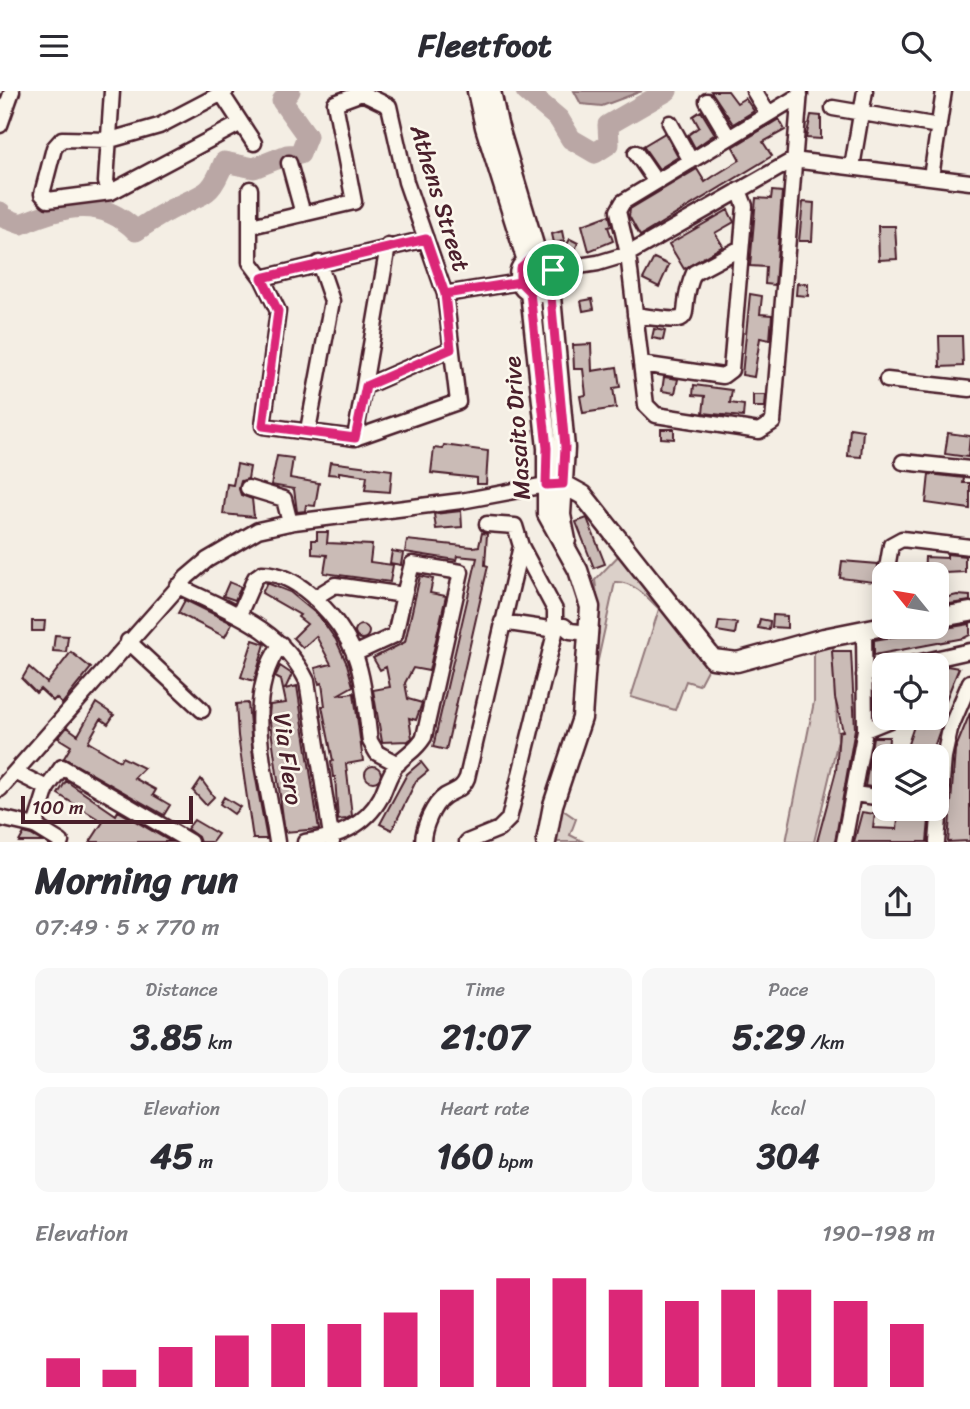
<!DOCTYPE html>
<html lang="en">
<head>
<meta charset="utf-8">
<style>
  :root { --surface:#fff; --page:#f7f7f7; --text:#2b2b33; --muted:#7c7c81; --accent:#db2777 }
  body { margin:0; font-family:Sriracha,sans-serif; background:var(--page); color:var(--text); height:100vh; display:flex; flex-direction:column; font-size:26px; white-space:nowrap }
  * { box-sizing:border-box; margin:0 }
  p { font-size:23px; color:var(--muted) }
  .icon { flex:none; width:38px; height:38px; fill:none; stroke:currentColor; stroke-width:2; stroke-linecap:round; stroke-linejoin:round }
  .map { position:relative; height:751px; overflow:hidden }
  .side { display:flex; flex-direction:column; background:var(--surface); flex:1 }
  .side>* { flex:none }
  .needle { width:46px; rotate:300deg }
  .controls { position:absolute; left:872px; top:471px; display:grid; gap:14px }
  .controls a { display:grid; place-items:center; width:77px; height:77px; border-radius:14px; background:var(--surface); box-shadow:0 4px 18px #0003; font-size:35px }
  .scale { position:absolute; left:21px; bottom:18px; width:172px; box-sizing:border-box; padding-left:7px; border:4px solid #4a1f2b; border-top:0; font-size:19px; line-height:24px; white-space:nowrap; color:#4a1f2b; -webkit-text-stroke:5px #fbf7ec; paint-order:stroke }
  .pin { position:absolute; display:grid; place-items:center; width:60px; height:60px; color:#fff; margin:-30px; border:4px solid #fff; border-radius:50%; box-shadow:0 2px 7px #0007 }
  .round { display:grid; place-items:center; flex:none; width:74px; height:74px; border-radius:14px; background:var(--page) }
  .headline { display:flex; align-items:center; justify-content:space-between; height:119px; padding:0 35px }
  h1 { font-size:38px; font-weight:800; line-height:52px }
  .figures { display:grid; grid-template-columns:repeat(3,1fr); gap:10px; height:119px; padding:7px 35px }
  .figures div { display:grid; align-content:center; border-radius:14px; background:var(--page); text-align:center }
  .figures b { font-size:35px; font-weight:800 }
  .figures small { font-size:19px; font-weight:400 }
  .figures p { font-size:19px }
  .chart { height:196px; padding:14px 35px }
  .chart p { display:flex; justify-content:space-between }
  .chart svg { width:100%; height:126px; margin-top:7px; stroke:var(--accent); stroke-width:6 }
  header { display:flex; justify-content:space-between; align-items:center; height:91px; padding:0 35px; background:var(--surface); font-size:32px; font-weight:800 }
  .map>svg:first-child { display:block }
  .green { fill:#dbd0c9; stroke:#92787a; stroke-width:2 }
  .water { fill:#baa7a5; stroke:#8d7174; stroke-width:2 }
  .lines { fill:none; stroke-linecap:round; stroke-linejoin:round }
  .river { stroke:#baa7a5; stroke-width:21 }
  .building { fill:#cabbb6; stroke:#4a1f2b; stroke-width:2 }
  .minor-casing { stroke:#4a1f2b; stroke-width:19 }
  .tertiary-casing { stroke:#4a1f2b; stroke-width:23 }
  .minor { stroke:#fbf7ec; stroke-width:14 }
  .tertiary { stroke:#fbf7ec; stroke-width:18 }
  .route-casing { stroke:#fff; stroke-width:14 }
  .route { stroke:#db2777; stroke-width:9 }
  .labels { text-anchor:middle; stroke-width:5; stroke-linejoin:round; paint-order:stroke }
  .street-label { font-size:24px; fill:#4a1f2b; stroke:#fbf7ec }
</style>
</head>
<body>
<header><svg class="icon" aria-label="menu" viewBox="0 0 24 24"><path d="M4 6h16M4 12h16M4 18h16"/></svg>Fleetfoot<svg class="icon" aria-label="search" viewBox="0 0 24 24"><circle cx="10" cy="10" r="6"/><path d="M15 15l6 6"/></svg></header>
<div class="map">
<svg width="970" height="751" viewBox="0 0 970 751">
  <rect width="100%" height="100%" fill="#f4eee4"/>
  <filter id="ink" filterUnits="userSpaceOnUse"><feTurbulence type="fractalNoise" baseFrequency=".0143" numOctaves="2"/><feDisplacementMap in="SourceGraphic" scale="14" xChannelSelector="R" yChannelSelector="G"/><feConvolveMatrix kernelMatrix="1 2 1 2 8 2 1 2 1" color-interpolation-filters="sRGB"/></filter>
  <g filter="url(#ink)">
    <!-- green -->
    <path class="green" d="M 622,461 L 710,573 L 699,594 L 686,590 L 675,619 L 631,606 L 659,518 C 647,506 633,490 615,491 L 596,578 L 599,520 L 595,489 Z
      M 833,556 L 838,649 L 814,751 L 786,751 L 814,611 L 814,559 Z
      M 560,717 L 576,728 L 570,744 L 584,751 L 553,751 Z"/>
    <!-- water -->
    <path class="water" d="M 574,0 L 642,0 L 602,15 L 581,13 Z"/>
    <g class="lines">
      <!-- river -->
      <path class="river" d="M 526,0 L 559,28 L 571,48 L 595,62 L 609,53 L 608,34 L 667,0
        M 0,121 L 2,126 L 21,133 C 63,115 101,105 136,140 C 148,132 161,123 174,117 C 205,101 210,107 224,71 L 254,77 L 287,64 L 300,63 L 307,45 L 282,10 L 290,0"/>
    </g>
    <!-- building -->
    <path class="building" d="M 711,0 L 728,0 L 737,12 L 745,7 L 754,20 L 733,33 Z
      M 701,20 L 715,43 L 695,57 L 688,44 L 699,36 L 693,25 Z
      M 811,24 L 821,25 L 821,48 L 806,47 Z
      M 779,28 L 785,39 L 763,51 L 772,65 L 640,145 L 629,125 L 630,118 L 697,78 L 705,91 L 714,85 L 740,69 L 733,56 Z
      M 665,42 L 678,66 L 659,78 L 643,55 Z
      M 772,100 L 782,101 L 775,194 L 765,193 L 766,176 L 750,175 L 756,107 L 771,108 Z
      M 803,111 L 814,112 L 812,150 L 799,150 Z
      M 728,119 L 734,131 L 715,142 L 723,155 L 684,178 L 669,153 Z
      M 609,124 L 612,135 L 608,136 L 613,150 L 589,160 L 582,134 Z
      M 878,135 L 895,135 L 897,168 L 879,169 Z
      M 562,140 L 564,150 L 554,152 L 552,143 Z
      M 570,148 L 578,152 L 574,161 L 565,157 Z
      M 654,167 L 669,174 L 659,196 L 643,188 Z
      M 797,192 L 808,193 L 808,205 L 796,204 Z
      M 750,203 L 762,205 L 760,223 L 772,224 L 770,249 L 760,247 L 754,286 L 742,284 Z
      M 592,208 L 594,218 L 583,220 L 581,210 Z
      M 654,238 L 665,240 L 663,249 L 652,247 Z
      M 939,245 L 962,245 L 963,275 L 940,276 Z
      M 591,253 L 592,280 L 617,276 L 620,296 L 613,297 L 616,317 L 583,322 L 580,305 L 586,304 L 583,278 L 574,278 L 573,254 Z
      M 664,286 L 678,288 L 675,302 L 662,300 Z
      M 694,294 L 732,299 L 730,312 L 744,314 L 743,326 L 703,322 L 705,305 L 693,304 Z
      M 753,304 L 766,304 L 765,316 L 753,316 Z
      M 850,337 L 863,339 L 861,366 L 848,365 Z
      M 661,338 L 674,338 L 674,348 L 661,347 Z
      M 948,342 L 970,345 L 968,366 L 945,363 Z
      M 444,354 L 488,360 L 486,393 L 477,393 L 477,387 L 431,382 L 434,357 L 443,358 Z
      M 277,365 L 293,367 L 290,387 L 319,392 L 315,415 L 306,414 L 305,420 L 297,421 L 294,398 L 271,394 Z
      M 330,371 L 392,379 L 390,401 L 365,399 L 367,385 L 339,381 L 339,384 L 328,383 Z
      M 237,373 L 250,376 L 248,388 L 241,390 L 239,398 L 241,404 L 252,408 L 254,426 L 223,423 L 227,393 L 233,394 Z
      M 929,383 L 964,387 L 963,392 L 970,392 L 970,418 L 926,412 Z
      M 461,420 L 462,436 L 436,438 L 434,423 Z
      M 587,427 L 605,473 L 594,477 L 576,431 Z
      M 317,441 L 328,441 L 327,452 L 372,454 L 370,471 L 393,474 L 390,491 L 324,482 L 327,464 L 312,463 L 312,449 L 317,449 Z
      M 482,442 L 487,443 L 485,474 L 488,475 L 446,659 L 433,656 L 477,467 L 457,465 L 456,469 L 405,461 L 407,449 L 473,456 L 479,455 Z
      M 392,460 L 403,462 L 401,474 L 390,472 Z
      M 947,463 L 965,465 L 965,481 L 924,483 L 925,466 L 947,467 Z
      M 842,470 L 878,473 L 877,486 L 882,492 L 840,487 Z
      M 420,485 L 433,488 L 430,502 L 446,505 L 429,580 L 413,577 L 405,592 L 408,608 L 422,612 L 416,629 L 409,627 L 412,647 L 408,650 L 382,651 L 373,599 L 390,596 L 386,576 L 380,579 L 373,567 L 405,551 Z
      M 229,491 L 241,496 L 235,509 L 223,505 Z
      M 267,492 L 290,501 L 319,525 L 336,549 L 347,573 L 353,595 L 337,604 L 354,602 L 363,670 L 346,673 L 352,725 L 346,728 L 338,729 L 335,686 L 333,686 L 331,671 L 333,670 L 322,615 L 325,615 L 322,592 L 319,593 L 315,577 L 331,573 L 316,545 L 303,557 L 293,547 L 307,533 L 298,526 L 300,524 L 262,502 Z
      M 957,504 L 970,505 L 970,510 L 936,515 L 936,509 Z
      M 185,509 L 232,532 L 225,546 L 178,522 Z
      M 773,524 L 787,525 L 787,537 L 772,536 Z
      M 760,528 L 770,530 L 769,539 L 758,537 Z
      M 32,530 L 45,530 L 44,540 L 32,540 Z
      M 719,530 L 737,532 L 735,543 L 717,540 Z
      M 970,533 L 970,544 L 964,547 L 874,564 L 874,549 Z
      M355 541a7 7 0 1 1 14 0a7 7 0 1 1-14 0Z
      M 55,544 L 68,545 L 66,561 L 53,560 Z
      M 253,549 L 265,553 L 254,590 L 241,586 Z
      M 832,560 L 851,560 L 855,638 L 835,751 L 817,751 L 836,680 L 839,641 L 843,640 L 835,607 Z
      M 71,561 L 91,577 L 62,613 L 56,607 L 53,610 L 40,598 L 36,602 L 22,588 L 29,576 L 47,592 Z
      M 280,575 L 292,583 L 285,598 L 297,595 L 319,738 L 285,741 L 269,624 L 270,614 L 286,612 L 281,589 L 275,586 Z
      M 947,575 L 959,577 L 945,611 L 943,630 L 931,665 L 904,665 L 917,626 L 936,629 L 936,594 L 942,576 Z
      M 884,589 L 884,617 L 875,619 L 874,591 Z
      M 96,612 L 114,624 L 108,633 L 101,628 L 88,651 L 120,670 L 122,666 L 144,677 L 134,687 L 156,699 L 153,704 L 170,714 L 164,724 L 64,667 L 71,655 L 58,647 L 67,636 L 78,644 Z
      M 248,612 L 254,677 L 267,748 L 253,748 L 238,645 L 236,613 Z
      M 970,622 L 970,750 L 948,751 L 955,659 Z
      M 873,646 L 889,646 L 888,665 L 884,665 L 884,698 L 865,695 Z
      M 421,671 L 428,680 L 416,690 L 392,739 L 380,733 L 407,683 Z
      M365 683a8 8 0 1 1 16 0a8 8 0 1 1-16 0Z
      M 201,688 L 214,706 L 206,714 L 193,700 Z
      M 66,690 L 116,724 L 118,720 L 171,751 L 90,751 L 103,731 L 58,703 Z
      M 224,706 L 240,716 L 234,723 L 220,713 Z
      M 899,718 L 930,718 L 927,751 L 854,751 L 862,721 L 875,723 L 873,737 L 897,738 Z
      M 194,729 L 218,743 L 212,751 L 200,751 L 198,746 L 187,738 Z
      M 24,742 L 31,744 L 43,751 L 19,751 Z"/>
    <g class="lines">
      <!-- minor casing -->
      <g class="minor-casing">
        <path id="minor" d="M 220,0 L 254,52
          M 226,0 L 159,35 L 110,49 L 62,48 L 54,57 L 42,103 L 48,109 L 111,101 L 241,32
          M 754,0 L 768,23
          M 800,4 L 623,111 L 618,120 L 628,163 L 646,314 L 656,324 L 759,340 L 773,331 L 800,0
          M 707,10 L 729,47
          M 833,17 L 939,35
          M 670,32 L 691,70
          M 0,34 L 12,0
          M 636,62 L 656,91
          M 289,72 L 303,123
          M 852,76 L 865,0
          M 931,86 L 944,0
          M 250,98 L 250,171 L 262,187 L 278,220 L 263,335 L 355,347 L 458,311 L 445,203 L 406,91 L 389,15 L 362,2 L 335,12 L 354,111 L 251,135
          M 111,101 L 106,91 L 112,0
          M 553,179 L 598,172 L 628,163 L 793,69 L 970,91
          M 262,187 L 426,148
          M 445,203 L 520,191
          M 635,224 C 708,235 673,228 694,182 L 741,157
          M 641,273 L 723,285 L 731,279 L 745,115 L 739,99
          M 887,289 L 970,298
          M 366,295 L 451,258
          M 308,339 L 332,210 L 319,172
          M 355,347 L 388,155
          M 903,371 L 970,378
          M 248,397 L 284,408 L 290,432
          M 487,433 L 515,435 L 521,455
          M 886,483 L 891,454 L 902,448 L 970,456
          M 178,495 C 229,520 281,537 307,590 L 332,751
          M 314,507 L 335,494 L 404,504 L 395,544 L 354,563
          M 239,524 L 255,487 L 262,482 C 301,482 341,530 355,564 C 365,591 366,622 370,650 L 377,662 L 398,673
          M 502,531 L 556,539
          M 555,534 L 564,535 L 570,540 L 590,542
          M 128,550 L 202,619
          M 908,574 L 970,560
          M 864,584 L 884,579
          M 865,639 L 897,626
          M 15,681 L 47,697 L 62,676 L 190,751
          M 0,698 L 187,486 L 207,469 L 258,439 L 294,431 L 461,410 L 546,394
          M 854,703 L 876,706 L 884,711
          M 0,727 L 35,735 L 61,751
          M 35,735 L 47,697
          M 277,751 C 268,688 240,609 281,553
          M 305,751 C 336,746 365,736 381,706 C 386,696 390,680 398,672 C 409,661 415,660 424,646 L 461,481 L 412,473 L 404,504
          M 423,751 C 423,737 433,713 445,705 C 455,699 462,699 467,687 L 521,455 L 555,519 L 555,542 L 509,728 L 499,738 L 467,751
          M 844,751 L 865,639 L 864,539
          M 937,751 L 944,666 L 950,638 L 970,591"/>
      </g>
      <!-- tertiary casing -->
      <g class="tertiary-casing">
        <path id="tertiary" d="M 477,0 L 485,36 L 527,170
          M 491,0 L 498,33 L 537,164
          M519 185a17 17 0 1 1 34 0a17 17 0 1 1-34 0Z
          M 550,195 L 565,357 L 561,424 L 566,449
          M 530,201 L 547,357 L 547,423 L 578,479 L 590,516 L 582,627 L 553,714 L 546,751
          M 546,394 L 563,393 L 583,404 L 713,568 L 737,571 L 824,547 L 884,535
          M 936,527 L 970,521"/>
      </g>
      <!-- minor -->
      <use href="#minor" class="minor"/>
      <!-- tertiary -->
      <use href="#tertiary" class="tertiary"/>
    </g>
  </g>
  <g class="lines" filter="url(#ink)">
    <!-- route casing -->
    <g class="route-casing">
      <path id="route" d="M 553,179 L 543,169 L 530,168 L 520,177 L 520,191 L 445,203 L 426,148 L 262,187 L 278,220 L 263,335 L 355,347 L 366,295 L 451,258 L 445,203 L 520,191 L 530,201 L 547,357 L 546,394 L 563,393 L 565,356 L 550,195 L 553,179"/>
    </g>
    <!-- route -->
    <use href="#route" class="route"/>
  </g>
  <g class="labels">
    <!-- street labels -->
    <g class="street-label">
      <text transform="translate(440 107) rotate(73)" y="8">Athens Street</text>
      <text transform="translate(517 337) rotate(-94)" y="8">Masaito Drive</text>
      <text transform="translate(288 668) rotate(82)" y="8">Via Flero</text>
    </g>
  </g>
</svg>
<div class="controls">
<a><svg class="needle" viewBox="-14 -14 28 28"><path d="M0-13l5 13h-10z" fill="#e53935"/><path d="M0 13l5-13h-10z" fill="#7c7c81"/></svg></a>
<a><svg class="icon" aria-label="locate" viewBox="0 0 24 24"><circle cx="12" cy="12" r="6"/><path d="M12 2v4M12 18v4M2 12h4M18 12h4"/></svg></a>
<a><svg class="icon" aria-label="layers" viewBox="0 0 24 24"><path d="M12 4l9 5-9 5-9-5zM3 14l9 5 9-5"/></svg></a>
</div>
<div class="scale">100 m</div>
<div class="pin" style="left:553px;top:179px;background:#1e9e55"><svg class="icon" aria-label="arrive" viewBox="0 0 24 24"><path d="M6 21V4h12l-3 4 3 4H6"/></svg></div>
</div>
<section class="side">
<div class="headline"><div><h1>Morning run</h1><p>07:49 · 5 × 770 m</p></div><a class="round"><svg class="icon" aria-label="share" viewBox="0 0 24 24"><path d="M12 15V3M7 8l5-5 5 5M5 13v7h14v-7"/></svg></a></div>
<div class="figures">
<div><p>Distance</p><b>3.85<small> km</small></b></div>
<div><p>Time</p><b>21:07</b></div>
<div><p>Pace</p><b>5:29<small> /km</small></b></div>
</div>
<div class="figures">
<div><p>Elevation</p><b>45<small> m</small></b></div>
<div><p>Heart rate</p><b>160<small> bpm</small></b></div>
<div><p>kcal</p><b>304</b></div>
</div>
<div class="chart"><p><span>Elevation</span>190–198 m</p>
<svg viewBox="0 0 160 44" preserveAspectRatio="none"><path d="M5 44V34M15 44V38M25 44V30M35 44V26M45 44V22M55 44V22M65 44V18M75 44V10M85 44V6M95 44V6M105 44V10M115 44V14M125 44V10M135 44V10M145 44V14M155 44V22"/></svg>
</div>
</section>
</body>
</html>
